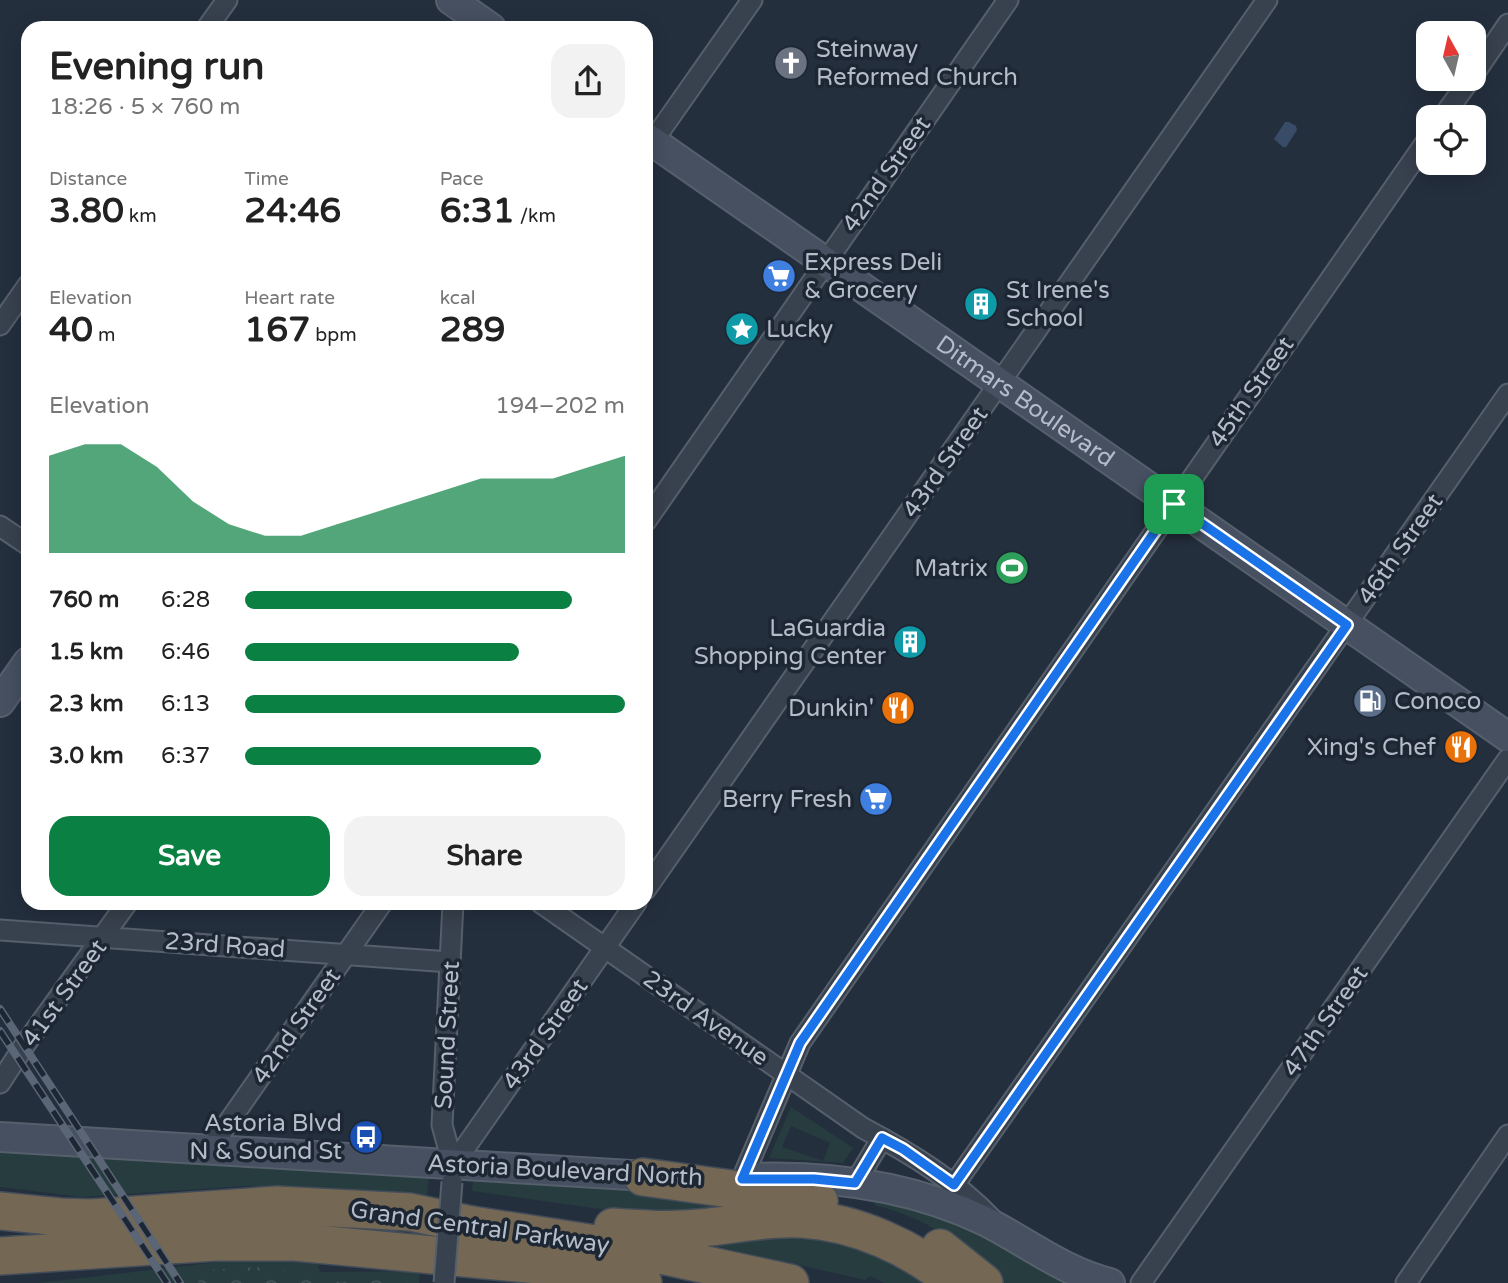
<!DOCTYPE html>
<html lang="en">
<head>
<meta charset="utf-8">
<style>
  :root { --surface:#fff; --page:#f2f2f2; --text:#222; --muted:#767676; --accent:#0b8043 }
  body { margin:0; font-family:"Varela Round",sans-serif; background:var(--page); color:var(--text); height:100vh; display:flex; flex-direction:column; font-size:26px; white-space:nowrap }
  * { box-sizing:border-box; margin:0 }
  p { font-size:23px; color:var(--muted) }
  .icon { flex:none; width:38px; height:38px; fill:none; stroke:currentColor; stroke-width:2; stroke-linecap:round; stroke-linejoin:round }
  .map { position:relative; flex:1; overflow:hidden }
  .drawer { position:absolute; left:21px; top:21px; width:632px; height:889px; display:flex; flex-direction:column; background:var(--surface); border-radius:21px; box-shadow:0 4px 18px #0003 }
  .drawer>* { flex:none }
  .needle { width:46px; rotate:352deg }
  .tools { position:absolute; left:1416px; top:21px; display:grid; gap:14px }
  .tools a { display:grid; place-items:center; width:70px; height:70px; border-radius:14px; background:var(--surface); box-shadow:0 4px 18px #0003; font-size:35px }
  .pin { position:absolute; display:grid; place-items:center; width:60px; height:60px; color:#fff; margin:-30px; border-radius:14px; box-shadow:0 4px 10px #0006 }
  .round { display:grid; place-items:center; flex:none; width:74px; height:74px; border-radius:21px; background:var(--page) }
  .head { display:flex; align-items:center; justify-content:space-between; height:119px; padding:0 28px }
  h1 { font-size:38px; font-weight:700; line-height:52px }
  .stats { display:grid; grid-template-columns:repeat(3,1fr); gap:10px; height:119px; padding:7px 28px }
  .stats div { display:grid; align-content:center }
  .stats b { font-size:35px; font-weight:700 }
  .stats small { font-size:19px; font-weight:400 }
  .stats p { font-size:19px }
  .chart { height:196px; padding:14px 28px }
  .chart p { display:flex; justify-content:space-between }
  .chart svg { width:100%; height:126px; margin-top:7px; fill:var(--accent); opacity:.7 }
  .action { display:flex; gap:14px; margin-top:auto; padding:14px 28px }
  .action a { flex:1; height:80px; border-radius:21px; background:var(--accent); color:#fff; font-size:28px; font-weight:700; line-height:80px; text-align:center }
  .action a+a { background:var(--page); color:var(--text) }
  ul { padding:0 28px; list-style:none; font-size:23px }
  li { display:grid; grid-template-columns:112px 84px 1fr; align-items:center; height:52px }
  li i { height:18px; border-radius:9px; background:var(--accent) }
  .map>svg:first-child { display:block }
  .green { fill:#263c3f; fill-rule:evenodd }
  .forest { fill:url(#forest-crowns) }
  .water { fill:#394c67 }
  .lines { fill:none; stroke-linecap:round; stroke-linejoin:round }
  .street-casing { stroke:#565f6c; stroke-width:23 }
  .secondary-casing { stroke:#565f6c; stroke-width:32 }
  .highway-casing { stroke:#434c59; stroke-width:40 }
  .street { stroke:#38414e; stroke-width:19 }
  .secondary { stroke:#465061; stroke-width:28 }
  .highway { stroke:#746855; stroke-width:37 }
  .rail-casing { stroke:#5a6575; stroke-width:8 }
  .rail { stroke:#1d2633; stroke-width:5; stroke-dasharray:16; stroke-linecap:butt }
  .street-bridge-casing { stroke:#565f6c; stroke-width:23; stroke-linecap:butt }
  .street-bridge { stroke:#38414e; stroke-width:19 }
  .route-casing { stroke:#fff; stroke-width:14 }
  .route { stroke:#1a73e8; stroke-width:9 }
  .labels { text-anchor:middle; stroke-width:7; stroke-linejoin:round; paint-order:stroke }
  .poi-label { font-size:24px; fill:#b4bcc9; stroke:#1d2633; text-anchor:end }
  .street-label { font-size:24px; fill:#b4bcc9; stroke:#1d2633 }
</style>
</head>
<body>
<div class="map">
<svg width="1508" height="1283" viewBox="0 0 1508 1283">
  <defs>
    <pattern id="forest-crowns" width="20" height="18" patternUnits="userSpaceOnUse" patternTransform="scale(1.75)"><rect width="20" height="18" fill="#263c3f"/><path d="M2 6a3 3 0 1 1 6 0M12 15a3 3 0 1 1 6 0" fill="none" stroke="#435659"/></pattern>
  </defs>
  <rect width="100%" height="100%" fill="#242f3e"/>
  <!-- green -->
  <path class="green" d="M 791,1107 L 853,1148 L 843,1163 L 769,1158 ZM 791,1126 L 830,1143 L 823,1161 L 782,1147 Z
    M 0,1148 L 429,1176 L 427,1196 L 350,1190 L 246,1186 L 81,1197 L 0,1187 Z
    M 473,1180 L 791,1202 L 770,1208 L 647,1213 L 607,1210 L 472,1191 Z
    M 876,1198 C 892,1201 909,1204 924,1209 C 975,1224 1022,1253 1065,1283 L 1003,1283 C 966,1246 926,1217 874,1205 Z
    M 770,1233 L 843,1240 L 931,1283 L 884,1283 L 870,1276 L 865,1280 L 685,1239 Z
    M 317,1260 L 320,1272 L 420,1271 L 419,1283 L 38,1283 L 218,1262 Z"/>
  <!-- forest -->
  <path class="forest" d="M 255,1267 L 303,1272 L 325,1280 L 338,1282 L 402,1279 L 407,1283 L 199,1283 L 196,1279 L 209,1270 Z"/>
  <!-- water -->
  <path class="water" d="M 1285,122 L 1289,122 L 1296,126 L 1297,130 L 1286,147 L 1283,147 L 1274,139 Z"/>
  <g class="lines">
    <!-- street casing -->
    <g class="street-casing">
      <path id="street" d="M 207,28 L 227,0
        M 1474,74 L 1508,24
        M 1443,117 L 1470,79
        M 646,151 L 752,0
        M 0,325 L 28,285
        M 646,521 L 1008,0
        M 0,526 L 28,545
        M 646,889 L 1267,0
        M 541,903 L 863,1128 C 910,1153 956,1181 992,1219
        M 0,930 L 450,962
        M 0,1083 L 24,1046 L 127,903
        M 209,1150 L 382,903
        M 453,1165 L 636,903
        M 452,1173 L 453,1165 L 442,1125 L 453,903
        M 742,1179 L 800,1043 L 1428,139
        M 855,1183 L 882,1138
        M 954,1185 L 1508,394
        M 1141,1283 L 1508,759
        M 1406,1283 L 1508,1135"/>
    </g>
    <!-- secondary casing -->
    <g class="secondary-casing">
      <g id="secondary">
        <path d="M 451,0 L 491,28"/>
        <path id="s1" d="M 646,137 L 1508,737"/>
        <path d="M 0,702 L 28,662"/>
        <path d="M 0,1137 L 663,1177"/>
        <path d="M 749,1178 C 829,1175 912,1186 985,1221 C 1027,1242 1064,1272 1110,1283"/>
      </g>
    </g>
    <!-- highway casing -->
    <g class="highway-casing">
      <path id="highway" d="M 643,1177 L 819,1201
        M 0,1211 L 60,1217 L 91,1218 L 277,1205 L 410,1212 L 472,1225 L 647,1252 L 790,1283
        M 613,1227 C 642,1229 671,1231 700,1228 C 734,1225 768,1217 802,1219 C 856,1222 913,1248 954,1283
        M 940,1248 L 984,1283
        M 0,1256 L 216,1242 L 295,1242 L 549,1266 L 643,1283"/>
    </g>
    <!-- street -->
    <use href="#street" class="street"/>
    <!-- secondary -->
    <use href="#secondary" class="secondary"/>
    <!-- highway -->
    <use href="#highway" class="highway"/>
    <!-- rail casing -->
    <g class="rail-casing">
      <path id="rail" d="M 0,1009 L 180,1283
        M 0,1031 L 167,1283"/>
    </g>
    <!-- rail -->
    <use href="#rail" class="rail"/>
    <!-- street-bridge casing -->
    <g class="street-bridge-casing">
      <path id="street-bridge" d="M 444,1283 L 452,1182"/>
    </g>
    <!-- street-bridge -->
    <use href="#street-bridge" class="street-bridge"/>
  </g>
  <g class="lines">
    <!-- route casing -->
    <g class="route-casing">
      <path id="route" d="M 1174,504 L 1347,625 L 954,1185 L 903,1149 L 882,1138 L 855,1183 L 814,1179 L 742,1179 L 800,1043 Z"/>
    </g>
    <!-- route -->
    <use href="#route" class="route"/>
  </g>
  <!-- icons -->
  <defs>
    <g id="church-disc" transform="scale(1.75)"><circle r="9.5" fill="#6b7280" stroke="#1d2633"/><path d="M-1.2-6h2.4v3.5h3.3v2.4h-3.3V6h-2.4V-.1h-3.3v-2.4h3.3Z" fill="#fff"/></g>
    <g id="supermarket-disc" transform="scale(1.75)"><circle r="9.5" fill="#3f7fe0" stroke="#1d2633"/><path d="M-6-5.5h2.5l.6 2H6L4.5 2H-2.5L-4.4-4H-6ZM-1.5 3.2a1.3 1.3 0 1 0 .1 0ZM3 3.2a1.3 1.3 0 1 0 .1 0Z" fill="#fff"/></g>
    <g id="building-disc" transform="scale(1.75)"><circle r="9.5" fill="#0f9aa8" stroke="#1d2633"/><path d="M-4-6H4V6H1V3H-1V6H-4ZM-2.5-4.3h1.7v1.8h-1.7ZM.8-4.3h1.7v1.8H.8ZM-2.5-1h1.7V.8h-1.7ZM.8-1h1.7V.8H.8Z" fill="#fff"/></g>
    <g id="sight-disc" transform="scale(1.75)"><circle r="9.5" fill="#0f9aa8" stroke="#1d2633"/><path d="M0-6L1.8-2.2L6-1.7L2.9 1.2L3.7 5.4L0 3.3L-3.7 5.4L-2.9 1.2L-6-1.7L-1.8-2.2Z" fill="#fff"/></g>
    <g id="stadium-disc" transform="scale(1.75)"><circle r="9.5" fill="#2e9e5b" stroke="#1d2633"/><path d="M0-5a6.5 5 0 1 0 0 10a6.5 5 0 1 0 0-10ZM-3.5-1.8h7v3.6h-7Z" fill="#fff"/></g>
    <g id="fuel-disc" transform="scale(1.75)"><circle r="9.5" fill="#5c6f8a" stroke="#1d2633"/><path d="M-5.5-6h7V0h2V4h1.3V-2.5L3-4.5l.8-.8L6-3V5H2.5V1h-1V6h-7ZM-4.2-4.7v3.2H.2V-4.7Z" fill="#fff"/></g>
    <g id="restaurant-disc" transform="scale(1.75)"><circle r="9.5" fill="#e8710a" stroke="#1d2633"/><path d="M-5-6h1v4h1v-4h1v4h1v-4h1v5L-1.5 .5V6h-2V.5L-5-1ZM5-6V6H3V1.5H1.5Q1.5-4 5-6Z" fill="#fff"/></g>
    <g id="bus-disc" transform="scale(1.75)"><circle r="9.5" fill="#1a4fb4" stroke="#1d2633"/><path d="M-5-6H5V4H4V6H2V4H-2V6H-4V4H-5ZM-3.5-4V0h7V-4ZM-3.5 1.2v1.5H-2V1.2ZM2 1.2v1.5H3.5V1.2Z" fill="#fff"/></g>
  </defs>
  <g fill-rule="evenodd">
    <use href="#church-disc" x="791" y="63"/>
    <use href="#supermarket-disc" x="779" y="276"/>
    <use href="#building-disc" x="981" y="304"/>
    <use href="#sight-disc" x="742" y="329"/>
    <use href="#stadium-disc" x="1012" y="568"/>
    <use href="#building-disc" x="910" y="642"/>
    <use href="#fuel-disc" x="1370" y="701"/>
    <use href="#restaurant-disc" x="898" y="708"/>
    <use href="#restaurant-disc" x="1461" y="747"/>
    <use href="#supermarket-disc" x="876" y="799"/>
    <use href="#bus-disc" x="366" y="1137"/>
  </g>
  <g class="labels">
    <!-- poi labels -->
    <g class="poi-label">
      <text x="816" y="57" text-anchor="start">Steinway<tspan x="816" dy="28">Reformed Church</tspan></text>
      <text x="804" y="270" text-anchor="start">Express Deli<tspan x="804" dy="28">&amp; Grocery</tspan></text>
      <text x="1006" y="298" text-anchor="start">St Irene's<tspan x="1006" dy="28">School</tspan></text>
      <text x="766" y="337" text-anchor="start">Lucky</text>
      <text x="988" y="576">Matrix</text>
      <text x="886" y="636">LaGuardia<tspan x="886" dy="28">Shopping Center</tspan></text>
      <text x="1394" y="709" text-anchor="start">Conoco</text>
      <text x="874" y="716">Dunkin'</text>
      <text x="1436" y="755">Xing's Chef</text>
      <text x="852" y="807">Berry Fresh</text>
      <text x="342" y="1131">Astoria Blvd<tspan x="342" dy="28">N &amp; Sound St</tspan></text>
    </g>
    <!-- street labels -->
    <g class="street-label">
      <text transform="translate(886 174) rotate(-55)" y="8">42nd Street</text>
      <text transform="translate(1251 392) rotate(-55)" y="8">45th Street</text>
      <text dy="8" stroke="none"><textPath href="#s1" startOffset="462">Ditmars Boulevard</textPath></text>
      <text transform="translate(945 462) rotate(-55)" y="8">43rd Street</text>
      <text transform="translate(1400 549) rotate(-55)" y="8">46th Street</text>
      <text transform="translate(225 945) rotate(4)" y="8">23rd Road</text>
      <text transform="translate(64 993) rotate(-54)" y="8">41st Street</text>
      <text transform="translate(706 1018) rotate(35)" y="8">23rd Avenue</text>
      <text transform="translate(1325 1021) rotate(-55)" y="8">47th Street</text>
      <text transform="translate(296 1026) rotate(-55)" y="8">42nd Street</text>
      <text transform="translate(545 1034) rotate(-55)" y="8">43rd Street</text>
      <text transform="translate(447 1035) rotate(-87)" y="8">Sound Street</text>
      <text transform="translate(565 1170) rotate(3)" y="8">Astoria Boulevard North</text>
      <text transform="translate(480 1227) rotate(8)" y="8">Grand Central Parkway</text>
    </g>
  </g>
</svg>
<div class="tools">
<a><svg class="needle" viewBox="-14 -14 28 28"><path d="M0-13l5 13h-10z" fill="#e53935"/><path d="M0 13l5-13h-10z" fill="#767676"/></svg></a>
<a><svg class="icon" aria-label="locate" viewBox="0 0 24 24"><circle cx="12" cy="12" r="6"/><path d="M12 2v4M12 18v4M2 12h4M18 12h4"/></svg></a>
</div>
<div class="pin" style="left:1174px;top:504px;background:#1e9e55"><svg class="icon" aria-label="arrive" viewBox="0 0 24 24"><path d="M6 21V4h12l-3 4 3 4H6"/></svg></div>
<section class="drawer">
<div class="head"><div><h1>Evening run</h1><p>18:26 · 5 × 760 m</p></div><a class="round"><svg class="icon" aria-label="share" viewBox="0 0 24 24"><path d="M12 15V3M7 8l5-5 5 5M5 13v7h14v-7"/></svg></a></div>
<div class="stats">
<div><p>Distance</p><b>3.80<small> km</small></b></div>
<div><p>Time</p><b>24:46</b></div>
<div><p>Pace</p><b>6:31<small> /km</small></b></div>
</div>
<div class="stats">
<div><p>Elevation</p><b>40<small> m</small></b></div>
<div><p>Heart rate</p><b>167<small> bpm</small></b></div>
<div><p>kcal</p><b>289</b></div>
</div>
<div class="chart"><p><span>Elevation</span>194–202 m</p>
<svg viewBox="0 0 160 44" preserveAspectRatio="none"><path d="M0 44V10L10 6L20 6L30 14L40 26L50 34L60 38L70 38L80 34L90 30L100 26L110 22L120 18L130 18L140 18L150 14L160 10V44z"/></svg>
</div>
<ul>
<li><b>760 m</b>6:28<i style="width:86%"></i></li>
<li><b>1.5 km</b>6:46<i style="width:72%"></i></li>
<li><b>2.3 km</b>6:13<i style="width:100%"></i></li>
<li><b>3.0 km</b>6:37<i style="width:78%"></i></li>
</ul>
<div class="action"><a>Save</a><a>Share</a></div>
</section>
</div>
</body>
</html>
